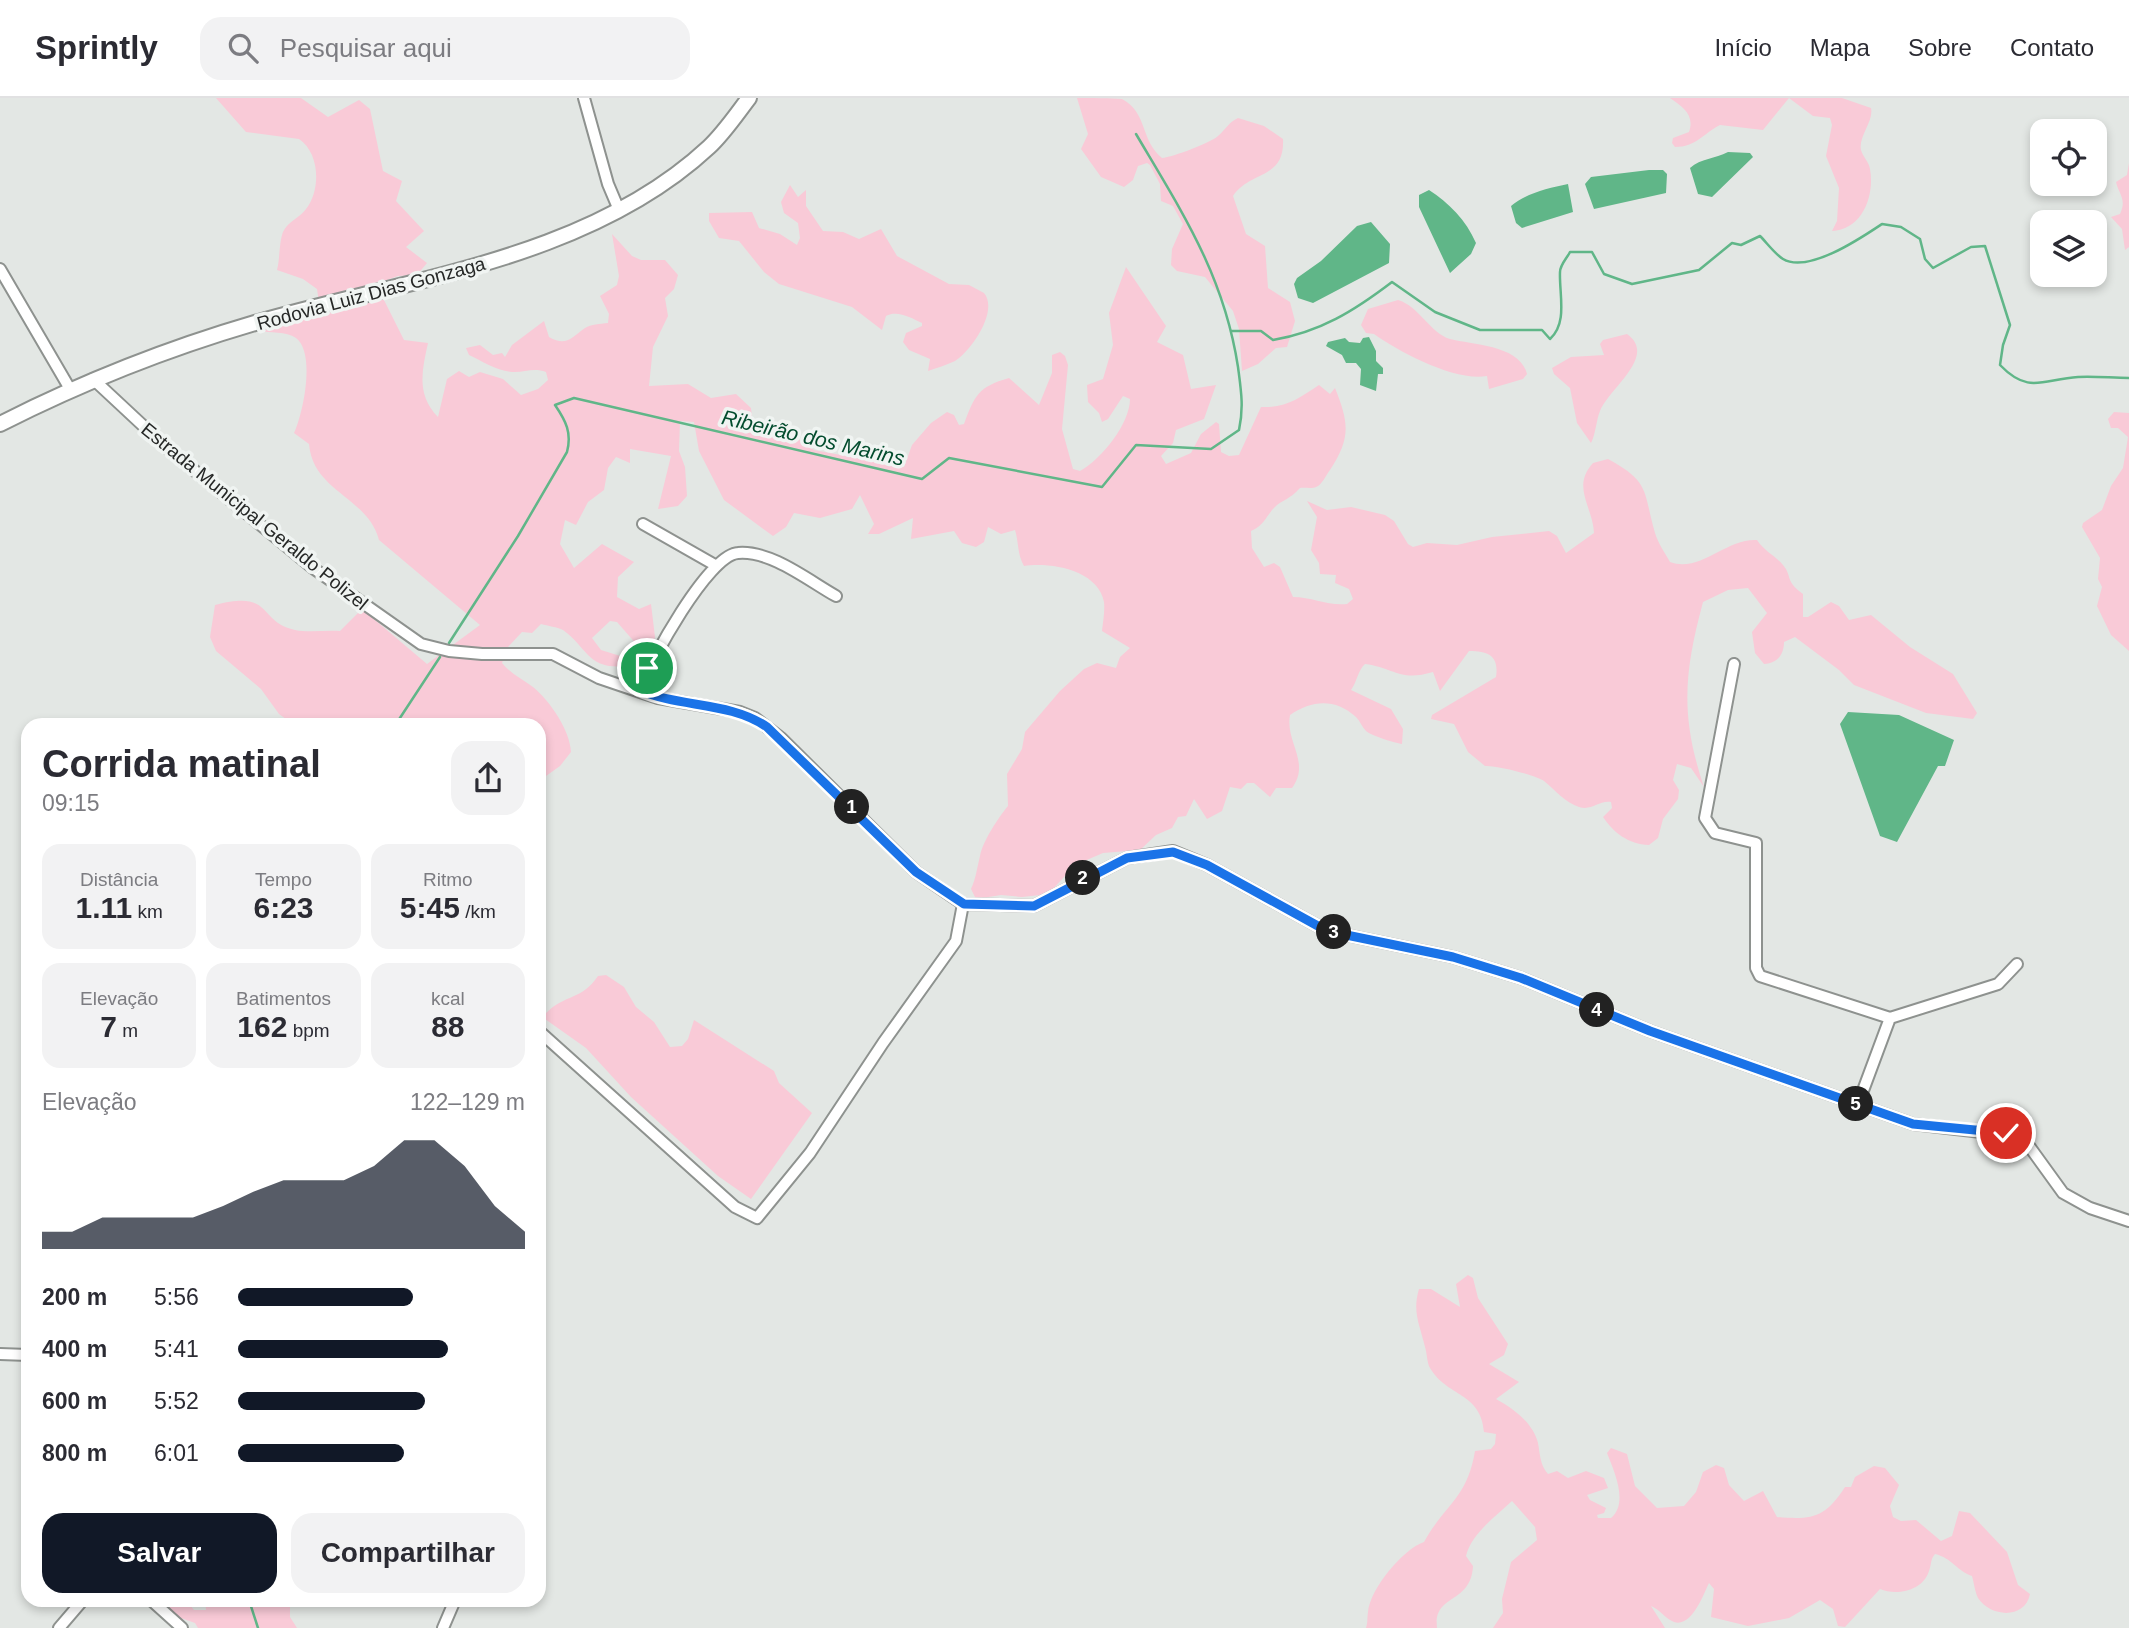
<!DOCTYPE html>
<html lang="pt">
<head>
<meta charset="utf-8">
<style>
  :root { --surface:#fff; --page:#f2f2f3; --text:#2b2b33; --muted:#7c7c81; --line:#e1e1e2; --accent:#111827 }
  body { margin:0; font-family:Helvetica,sans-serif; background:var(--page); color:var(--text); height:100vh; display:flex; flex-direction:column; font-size:26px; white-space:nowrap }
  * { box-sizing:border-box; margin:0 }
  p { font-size:23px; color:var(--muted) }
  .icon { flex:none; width:38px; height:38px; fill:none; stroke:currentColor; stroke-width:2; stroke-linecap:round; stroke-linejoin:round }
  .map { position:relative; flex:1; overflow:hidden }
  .details { position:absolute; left:21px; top:620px; width:525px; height:889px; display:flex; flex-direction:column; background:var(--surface); border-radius:21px; box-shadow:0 4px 10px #0003 }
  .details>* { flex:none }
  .buttons { position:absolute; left:2030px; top:21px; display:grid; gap:14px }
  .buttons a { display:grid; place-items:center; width:77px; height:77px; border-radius:14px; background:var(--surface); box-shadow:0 4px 10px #0003; font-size:35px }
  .pin { position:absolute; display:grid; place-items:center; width:60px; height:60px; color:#fff; margin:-30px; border:4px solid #fff; border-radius:50%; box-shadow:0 2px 7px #0007 }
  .km { position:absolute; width:35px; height:35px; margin:-18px; border-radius:50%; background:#222; color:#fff; font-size:19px; line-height:35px; text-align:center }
  .round { display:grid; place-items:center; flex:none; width:74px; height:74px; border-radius:21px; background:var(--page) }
  .summary { display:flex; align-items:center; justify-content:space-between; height:119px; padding:0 21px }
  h1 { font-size:38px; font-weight:800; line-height:52px }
  .stats { display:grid; grid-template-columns:repeat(3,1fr); gap:10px; height:119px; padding:7px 21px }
  .stats div { display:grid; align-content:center; border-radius:18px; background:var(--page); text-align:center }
  .stats b { font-size:30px; font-weight:800 }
  .stats small { font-size:19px; font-weight:400 }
  .stats p { font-size:19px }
  .chart { height:196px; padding:14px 21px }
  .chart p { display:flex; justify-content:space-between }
  .chart svg { width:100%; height:126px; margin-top:7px; fill:var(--accent); opacity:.7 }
  .action { display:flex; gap:14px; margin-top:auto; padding:14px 21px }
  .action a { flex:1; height:80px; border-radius:21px; background:var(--accent); color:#fff; font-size:28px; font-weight:800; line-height:80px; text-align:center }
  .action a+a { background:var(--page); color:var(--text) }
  ul { padding:0 21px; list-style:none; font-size:23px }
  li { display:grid; grid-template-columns:112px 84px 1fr; align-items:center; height:52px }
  li i { height:18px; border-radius:9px; background:var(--accent) }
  header { display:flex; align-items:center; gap:42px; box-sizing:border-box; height:98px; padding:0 35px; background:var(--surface); border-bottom:2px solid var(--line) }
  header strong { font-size:33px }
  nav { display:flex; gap:38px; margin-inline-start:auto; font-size:24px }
  .search { width:490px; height:63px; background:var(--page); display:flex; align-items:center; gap:18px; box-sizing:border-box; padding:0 24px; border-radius:21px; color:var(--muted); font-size:26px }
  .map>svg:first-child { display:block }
  .green { fill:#f9cad7 }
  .water { fill:#60b688 }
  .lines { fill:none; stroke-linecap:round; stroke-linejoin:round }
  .stream { stroke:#60b688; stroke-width:2.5 }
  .minor-casing { stroke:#8e928f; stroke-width:14 }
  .major-casing { stroke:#8e928f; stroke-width:18 }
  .minor { stroke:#fff; stroke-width:10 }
  .major { stroke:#fff; stroke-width:14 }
  .route-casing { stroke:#fff; stroke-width:14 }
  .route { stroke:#1a73e8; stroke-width:9 }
  .labels { text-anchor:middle; stroke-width:7; stroke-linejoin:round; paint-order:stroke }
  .street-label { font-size:19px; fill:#252726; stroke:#f0f4f2 }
  .water-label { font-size:21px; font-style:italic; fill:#034c2e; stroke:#f0f4f2 }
</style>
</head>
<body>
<header>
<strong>Sprintly</strong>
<div class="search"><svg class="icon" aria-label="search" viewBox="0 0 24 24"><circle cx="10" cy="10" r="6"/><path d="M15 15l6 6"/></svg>Pesquisar aqui</div>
<nav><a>Início</a><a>Mapa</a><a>Sobre</a><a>Contato</a></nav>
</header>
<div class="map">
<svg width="2129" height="1530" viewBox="0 0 2129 1530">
  <rect width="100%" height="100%" fill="#e3e7e4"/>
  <!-- green -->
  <path class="green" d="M 216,0 L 301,0 L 328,19 L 359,2 L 370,11 L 383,73 L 402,83 L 396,103 L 424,133 L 406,149 L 427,165 L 417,177 L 398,178 L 353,194 L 382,198 L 404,242 L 428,245 C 422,272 416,297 438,319 L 447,281 L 459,273 L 469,279 L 480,274 L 503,281 L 521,297 L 538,291 L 548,282 L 546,274 C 533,269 524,275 512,274 C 497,273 482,263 469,257 L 466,250 L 480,247 L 493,257 L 502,255 L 505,259 L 512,247 L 544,223 L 549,239 C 566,249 571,240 585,230 C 591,226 600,226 608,225 L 609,216 L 600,198 L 617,187 L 619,178 L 612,136 L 632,158 L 641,162 L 665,162 L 678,177 L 674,191 L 665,200 L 668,218 L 653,249 L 649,288 L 688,286 L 711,300 L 736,296 L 751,310 L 754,338 L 787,333 L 814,352 L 904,369 L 912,347 L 931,325 L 947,314 L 954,317 L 959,327 L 964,326 C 975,297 978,289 1009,280 L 1039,307 L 1052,275 L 1052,257 L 1060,254 L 1065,258 L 1068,267 L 1062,331 L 1073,371 L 1080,373 C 1102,361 1130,325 1130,301 L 1123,298 L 1108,321 L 1102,324 L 1099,315 L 1088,304 L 1087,287 L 1103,281 L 1113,247 L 1109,215 L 1126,169 L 1166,228 L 1157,244 L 1183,257 L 1191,291 L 1216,287 L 1204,321 L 1176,332 L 1173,345 L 1161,358 L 1166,366 L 1191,355 L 1201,336 L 1216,324 L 1219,326 L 1221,354 L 1229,358 L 1239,357 L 1261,309 C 1287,310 1299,300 1319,287 L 1330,296 L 1335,290 C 1349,325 1351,340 1330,372 C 1326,377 1322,387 1316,389 C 1312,391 1304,389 1300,390 C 1289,402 1284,401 1276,408 C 1266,417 1265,427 1251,433 L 1252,450 L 1264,469 L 1274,465 L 1280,469 L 1293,499 C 1312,499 1328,508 1347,506 L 1353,501 L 1349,491 L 1335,485 L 1336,477 L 1320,476 L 1319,465 L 1311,452 L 1317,419 L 1307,403 L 1327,412 L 1351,409 L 1385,417 L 1394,423 L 1408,446 L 1413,449 L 1427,445 L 1457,447 L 1492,439 L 1549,433 L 1557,438 L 1566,455 L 1594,435 C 1593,409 1571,389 1593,365 L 1608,361 C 1651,384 1643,394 1655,435 C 1658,445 1665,455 1670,464 C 1701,475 1726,440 1757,442 C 1765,454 1776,458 1783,467 C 1793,479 1784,482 1803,496 L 1803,519 L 1808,519 L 1831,504 L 1839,508 L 1849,522 L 1871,517 L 1910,549 L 1953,576 L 1977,615 L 1973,621 L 1926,615 L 1854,587 L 1839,572 L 1795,539 L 1784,544 C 1784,556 1778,565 1764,566 L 1755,555 L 1752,534 L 1767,515 L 1748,490 L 1728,492 L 1703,504 C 1684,575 1680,618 1704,689 L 1691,670 L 1677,666 L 1673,682 L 1679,692 L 1678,701 L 1663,721 L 1658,740 L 1649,747 C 1628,746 1614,735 1603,719 L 1612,710 L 1611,704 C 1599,702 1592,713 1579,709 C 1566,705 1555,692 1544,683 C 1535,677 1496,667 1485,668 L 1468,654 L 1454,626 L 1431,621 L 1432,617 L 1496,579 C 1499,559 1490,553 1469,553 L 1440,593 L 1433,574 C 1400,584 1395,570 1365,566 C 1358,572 1357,584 1351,592 L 1391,611 L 1403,631 L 1402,646 C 1395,645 1372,638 1366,633 C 1362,629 1360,623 1356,619 C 1335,600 1312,602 1290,617 C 1285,644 1311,664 1292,690 L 1276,690 L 1270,699 L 1254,685 L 1247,685 L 1241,691 L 1230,689 L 1222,713 L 1207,721 L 1194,701 L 1186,718 L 1178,719 L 1172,730 L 1156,737 L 1140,752 L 1103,755 L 1075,767 L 1053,791 L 1040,797 L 1022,799 L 1001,797 L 976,801 L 971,791 C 976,780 977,770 980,758 C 983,743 998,720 1008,708 L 1007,676 L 1022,651 L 1025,634 L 1060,593 L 1084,571 L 1097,565 L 1116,570 L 1120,559 L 1130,550 L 1102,533 C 1103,524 1105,513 1104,504 C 1098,472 1051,464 1024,468 C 1017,455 1019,445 1015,432 L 1001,436 L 988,429 L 984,444 L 976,449 L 962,445 L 954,433 L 911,441 L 913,420 L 879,436 L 868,436 L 874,426 L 860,397 L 852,411 L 820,420 L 794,415 L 786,429 L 773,438 L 724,402 L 699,353 L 694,324 L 680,323 L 679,353 L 685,369 L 687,398 L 678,408 L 658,411 L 671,358 L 630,351 L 630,365 L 616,359 L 608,370 L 604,392 L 588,404 L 576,427 L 565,422 L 560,446 L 574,470 L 602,446 L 634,464 L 618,479 L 617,499 L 639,511 L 651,506 L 655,539 L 651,549 L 638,548 L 617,524 L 610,523 L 592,540 L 601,552 L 630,561 L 627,568 C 587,572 589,551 563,532 C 557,529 548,528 541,526 L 532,535 L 522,534 L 508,549 L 502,565 C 510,575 522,581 533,589 C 550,603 570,632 571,654 L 560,668 L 539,683 L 539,626 L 433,626 L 429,623 L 427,626 L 293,626 L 279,616 L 261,591 L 216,553 L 210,539 L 215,507 C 274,491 257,524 295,532 C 309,535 325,532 340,533 L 362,511 L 427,566 L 480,527 L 379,442 C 368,399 313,394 309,346 L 294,335 C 303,316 316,255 296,240 C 286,233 270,235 259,233 L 288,222 L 319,204 L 317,191 L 303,181 L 277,172 C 280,161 279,144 283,134 C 288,123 300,120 306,111 C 321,92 320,55 299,41 L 246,34 Z
    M 1077,0 C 1089,0 1112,0 1122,1 C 1148,15 1140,42 1162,60 C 1173,59 1210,45 1218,38 C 1226,31 1229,24 1238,20 L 1264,28 L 1283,41 C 1285,82 1251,72 1233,98 L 1246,136 L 1265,148 L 1268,190 L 1290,204 L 1295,223 L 1287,249 L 1276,250 L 1258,266 L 1242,273 L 1239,231 L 1233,213 L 1205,179 L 1177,173 L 1171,167 L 1172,151 L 1183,126 L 1173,108 L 1161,103 L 1160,86 L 1150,67 L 1147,65 L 1138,68 L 1133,82 L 1124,89 L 1101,79 L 1081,51 L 1088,36 Z
    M 1670,0 L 1789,0 L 1763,32 L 1720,27 C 1704,35 1696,49 1675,49 L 1672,45 L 1673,40 L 1689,34 C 1695,17 1683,9 1670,0 Z
    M 1789,0 L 1842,0 L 1871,10 C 1874,23 1858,39 1861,52 C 1863,59 1869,64 1870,71 C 1875,98 1862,132 1832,133 L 1837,123 L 1839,90 L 1826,58 L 1832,27 L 1830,20 L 1813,18 Z
    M 2129,65 L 2129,149 L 2125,152 L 2122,131 L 2111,119 L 2120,116 C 2127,101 2119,97 2116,84 L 2127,77 Z
    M 790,87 L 798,99 L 806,92 L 806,108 L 823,133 L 843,134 L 859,141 L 881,131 L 897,158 L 949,186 L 969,187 L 984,195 C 999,213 971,253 955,263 C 947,267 936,270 928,273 L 930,261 L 909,252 L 903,244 L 906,235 L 922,228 L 922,225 C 911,220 898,212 886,218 L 882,232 L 852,209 L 779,186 L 764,174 L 739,143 L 719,140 L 709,123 L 709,115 L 752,114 L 759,130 L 780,136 L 797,147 L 800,140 L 798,125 L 784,115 L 781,104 Z
    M 1398,202 C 1419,208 1430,235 1450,241 C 1473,247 1520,247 1527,276 L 1523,281 L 1489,291 L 1487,278 C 1456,284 1399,254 1374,236 L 1366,235 L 1361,227 L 1368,211 Z
    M 1627,236 C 1658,258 1609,290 1600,313 C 1596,323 1596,335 1591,345 L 1577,325 L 1570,290 L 1554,276 L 1552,270 L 1571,259 L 1604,257 L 1600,246 L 1603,242 Z
    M 2114,314 L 2129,315 L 2129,553 L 2111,537 L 2097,508 L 2102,489 L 2098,481 L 2100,460 L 2082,429 L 2083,425 L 2102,412 L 2111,388 L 2123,370 L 2128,339 L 2118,330 L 2111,330 L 2108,321 Z
    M 606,877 L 624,889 L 636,909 L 654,924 L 670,949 L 682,948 L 688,941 L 694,922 L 774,973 L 779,985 L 812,1015 L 751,1101 L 718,1078 L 631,999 L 586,950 L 545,921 L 545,916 C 566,895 581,903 598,878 Z
    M 1468,1177 L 1473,1180 L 1478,1200 L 1508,1246 L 1504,1257 L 1489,1266 L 1519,1284 L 1496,1301 C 1513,1310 1533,1325 1538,1345 C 1540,1356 1540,1367 1548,1376 L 1557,1373 L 1568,1380 L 1586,1373 L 1604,1380 L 1608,1390 L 1587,1397 L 1590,1402 L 1606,1410 L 1604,1415 L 1597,1417 L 1598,1420 L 1611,1420 C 1629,1405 1614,1373 1607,1355 L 1611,1350 L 1627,1356 L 1635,1388 L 1657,1410 L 1684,1408 L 1696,1394 L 1703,1374 L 1716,1367 L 1724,1370 L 1729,1387 L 1744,1403 L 1763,1393 L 1777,1419 C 1812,1422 1825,1420 1845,1389 L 1851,1389 L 1855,1379 L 1874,1368 L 1885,1370 L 1899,1387 L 1890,1408 L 1893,1419 L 1901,1423 L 1916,1422 L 1941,1443 L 1952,1438 L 1959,1413 L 1970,1415 L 2007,1454 L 2018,1487 L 2030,1496 C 2025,1522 1990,1519 1978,1500 C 1975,1494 1974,1485 1972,1478 C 1957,1473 1952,1460 1935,1456 C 1930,1462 1932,1465 1929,1473 C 1923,1493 1896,1498 1880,1491 L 1845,1529 L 1838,1528 L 1833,1511 L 1820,1502 L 1789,1520 L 1748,1528 L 1711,1519 L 1714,1491 L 1709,1485 C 1704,1495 1692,1530 1674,1524 C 1666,1521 1659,1511 1651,1508 L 1665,1530 L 1493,1530 L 1503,1515 L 1502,1501 L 1511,1464 L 1537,1442 L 1535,1429 L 1512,1403 C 1496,1418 1471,1436 1466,1458 L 1473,1468 C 1471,1507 1433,1495 1437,1530 L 1366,1530 C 1368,1524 1367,1520 1368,1514 C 1370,1491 1403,1451 1424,1444 C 1445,1406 1467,1401 1475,1353 L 1491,1351 L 1495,1346 L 1496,1336 L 1484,1334 C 1481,1294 1447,1299 1430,1270 C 1427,1265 1427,1255 1425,1249 C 1420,1227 1412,1214 1419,1191 L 1431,1191 L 1460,1209 L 1456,1186 Z
    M 161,1502 L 186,1502 L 194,1512 L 206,1512 L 205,1502 L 290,1502 L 290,1519 L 297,1530 L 198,1530 L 195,1525 L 178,1519 Z"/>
  <!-- water -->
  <path class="water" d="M 1728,54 L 1750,55 L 1753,59 L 1712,99 L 1698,96 L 1690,70 C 1701,60 1715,61 1728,54 Z
    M 1649,72 L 1663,72 L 1667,76 L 1666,95 L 1594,111 L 1585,86 L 1591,79 Z
    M 1568,86 L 1573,114 L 1522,130 L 1516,125 L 1511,108 C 1527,95 1548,90 1568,86 Z
    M 1429,92 C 1449,105 1466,122 1476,145 L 1471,156 L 1450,175 L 1419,109 L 1419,97 Z
    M 1371,124 L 1390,146 L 1389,165 L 1313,205 L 1298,200 L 1294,186 L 1297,180 L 1321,163 L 1357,128 Z
    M 1369,239 L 1376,253 L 1376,263 L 1383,270 L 1383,276 L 1378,276 L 1376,293 L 1360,287 L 1361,271 L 1356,265 L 1346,265 L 1342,257 L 1326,248 L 1328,244 L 1345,240 L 1349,244 L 1360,245 L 1363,240 Z
    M 1848,614 L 1899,617 L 1954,642 L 1945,668 L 1938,668 L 1897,744 L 1880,738 L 1840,626 Z"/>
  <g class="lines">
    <!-- stream -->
    <path class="stream" d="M 1232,233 L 1261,233 L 1273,242 C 1320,234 1354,213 1392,184 L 1435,214 L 1480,232 L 1542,232 L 1550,241 C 1568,225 1559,196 1560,174 C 1560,167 1567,160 1570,154 L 1592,154 L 1604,176 L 1632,186 L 1699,172 L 1732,145 L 1741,147 L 1760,138 C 1767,145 1775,156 1783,161 C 1808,176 1861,140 1882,126 L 1901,129 L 1920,141 L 1925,161 L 1933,170 L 1971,149 L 1985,148 L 2010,227 L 2003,247 L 2000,267 C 2029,297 2043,281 2078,279 C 2095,278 2112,280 2129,280
      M 449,545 L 518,438 L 567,354 C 572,335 566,323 555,307 L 574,300 L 922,381 L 949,360 L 1102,389 L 1136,347 L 1211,351 L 1239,332 C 1244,309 1241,292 1238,269 C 1224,177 1182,114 1136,36
      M 396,626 L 440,559
      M 249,1502 L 258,1530"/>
    <!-- minor casing -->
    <g class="minor-casing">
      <path id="minor" d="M 584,0 L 608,86 L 619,112
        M 0,171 L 70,291
        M 93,281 L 167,350 L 313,470 L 421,546 L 449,553 L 482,556 L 553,556 L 599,580 L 658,600 L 740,614 L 755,620 L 781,640 L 916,774 L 963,806 L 1034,808 L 1127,760 L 1173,753 L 1207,767 L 1327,833 L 1453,859 L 1521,880 L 1650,933 L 1913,1026 L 2015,1038 L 2029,1048 L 2063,1095 L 2090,1110 L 2129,1123
        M 643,426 L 715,467
        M 1734,566 L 1705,720 L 1715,735 L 1756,745 L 1756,870 L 1760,878 L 1890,920 L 1858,1006
        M 639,592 C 650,564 708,457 738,455 C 771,452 809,483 836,498
        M 1890,920 L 1998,886 L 2017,866
        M 539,933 L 735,1109 L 757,1120 L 810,1055 L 883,945 L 956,843 L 963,806
        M 0,1256 L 28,1257
        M 151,1502 L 182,1530
        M 59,1530 L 83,1502
        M 443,1530 L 455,1502"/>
    </g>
    <!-- major casing -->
    <g class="major-casing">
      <path id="major" d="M 0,326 C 83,284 166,251 255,225 C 406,181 589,161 709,49 C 724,35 736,17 749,0"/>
    </g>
    <!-- minor -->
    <use href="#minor" class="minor"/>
    <!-- major -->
    <use href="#major" class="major"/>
  </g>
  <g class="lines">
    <!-- route casing -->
    <g class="route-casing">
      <path id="route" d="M 647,570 L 639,592 C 680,610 729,603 767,629 L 916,774 L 964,806 L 1034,808 L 1127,760 L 1173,754 L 1207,767 L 1327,833 L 1453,859 L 1521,880 L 1650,933 L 1913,1026 L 2006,1035"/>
    </g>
    <!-- route -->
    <use href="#route" class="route"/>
  </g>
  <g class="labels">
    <!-- street labels -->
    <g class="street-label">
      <text transform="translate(371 195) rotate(-15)" y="7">Rodovia Luiz Dias Gonzaga</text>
      <text transform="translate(255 418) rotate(39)" y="7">Estrada Municipal Geraldo Polizel</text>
    </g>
    <!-- water labels -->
    <g class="water-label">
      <text transform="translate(813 340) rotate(13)" y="7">Ribeirão dos Marins</text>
    </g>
  </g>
</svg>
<div class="buttons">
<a><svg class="icon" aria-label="locate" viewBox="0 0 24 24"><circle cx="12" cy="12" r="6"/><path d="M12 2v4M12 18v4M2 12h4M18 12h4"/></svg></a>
<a><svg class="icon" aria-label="layers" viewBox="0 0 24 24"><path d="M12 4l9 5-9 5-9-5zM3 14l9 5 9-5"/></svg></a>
</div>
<div class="pin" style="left:647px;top:570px;background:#1e9e55"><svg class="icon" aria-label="arrive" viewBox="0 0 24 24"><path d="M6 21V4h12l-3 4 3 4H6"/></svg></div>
<div class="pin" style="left:2006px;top:1035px;background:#d93025"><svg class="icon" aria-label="check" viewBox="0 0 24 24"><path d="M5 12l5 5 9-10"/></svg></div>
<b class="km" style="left:852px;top:709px">1</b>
<b class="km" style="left:1083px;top:780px">2</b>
<b class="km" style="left:1334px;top:834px">3</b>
<b class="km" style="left:1597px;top:912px">4</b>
<b class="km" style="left:1856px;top:1006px">5</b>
<section class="details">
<div class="summary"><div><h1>Corrida matinal</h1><p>09:15</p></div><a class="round"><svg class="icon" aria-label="share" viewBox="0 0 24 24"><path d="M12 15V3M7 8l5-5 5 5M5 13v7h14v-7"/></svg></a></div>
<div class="stats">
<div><p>Distância</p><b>1.11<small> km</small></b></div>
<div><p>Tempo</p><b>6:23</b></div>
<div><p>Ritmo</p><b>5:45<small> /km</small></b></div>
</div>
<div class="stats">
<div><p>Elevação</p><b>7<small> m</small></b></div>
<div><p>Batimentos</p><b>162<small> bpm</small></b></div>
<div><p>kcal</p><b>88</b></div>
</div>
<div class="chart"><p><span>Elevação</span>122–129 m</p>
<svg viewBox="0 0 160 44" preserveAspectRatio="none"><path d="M0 44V38L10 38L20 33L30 33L40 33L50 33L60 29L70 24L80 20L90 20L100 20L110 15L120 6L130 6L140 15L150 29L160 38V44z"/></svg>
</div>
<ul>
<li><b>200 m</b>5:56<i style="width:61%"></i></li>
<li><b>400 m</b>5:41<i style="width:73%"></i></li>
<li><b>600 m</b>5:52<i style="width:65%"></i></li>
<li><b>800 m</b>6:01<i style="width:58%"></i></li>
</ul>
<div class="action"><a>Salvar</a><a>Compartilhar</a></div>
</section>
</div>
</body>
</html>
